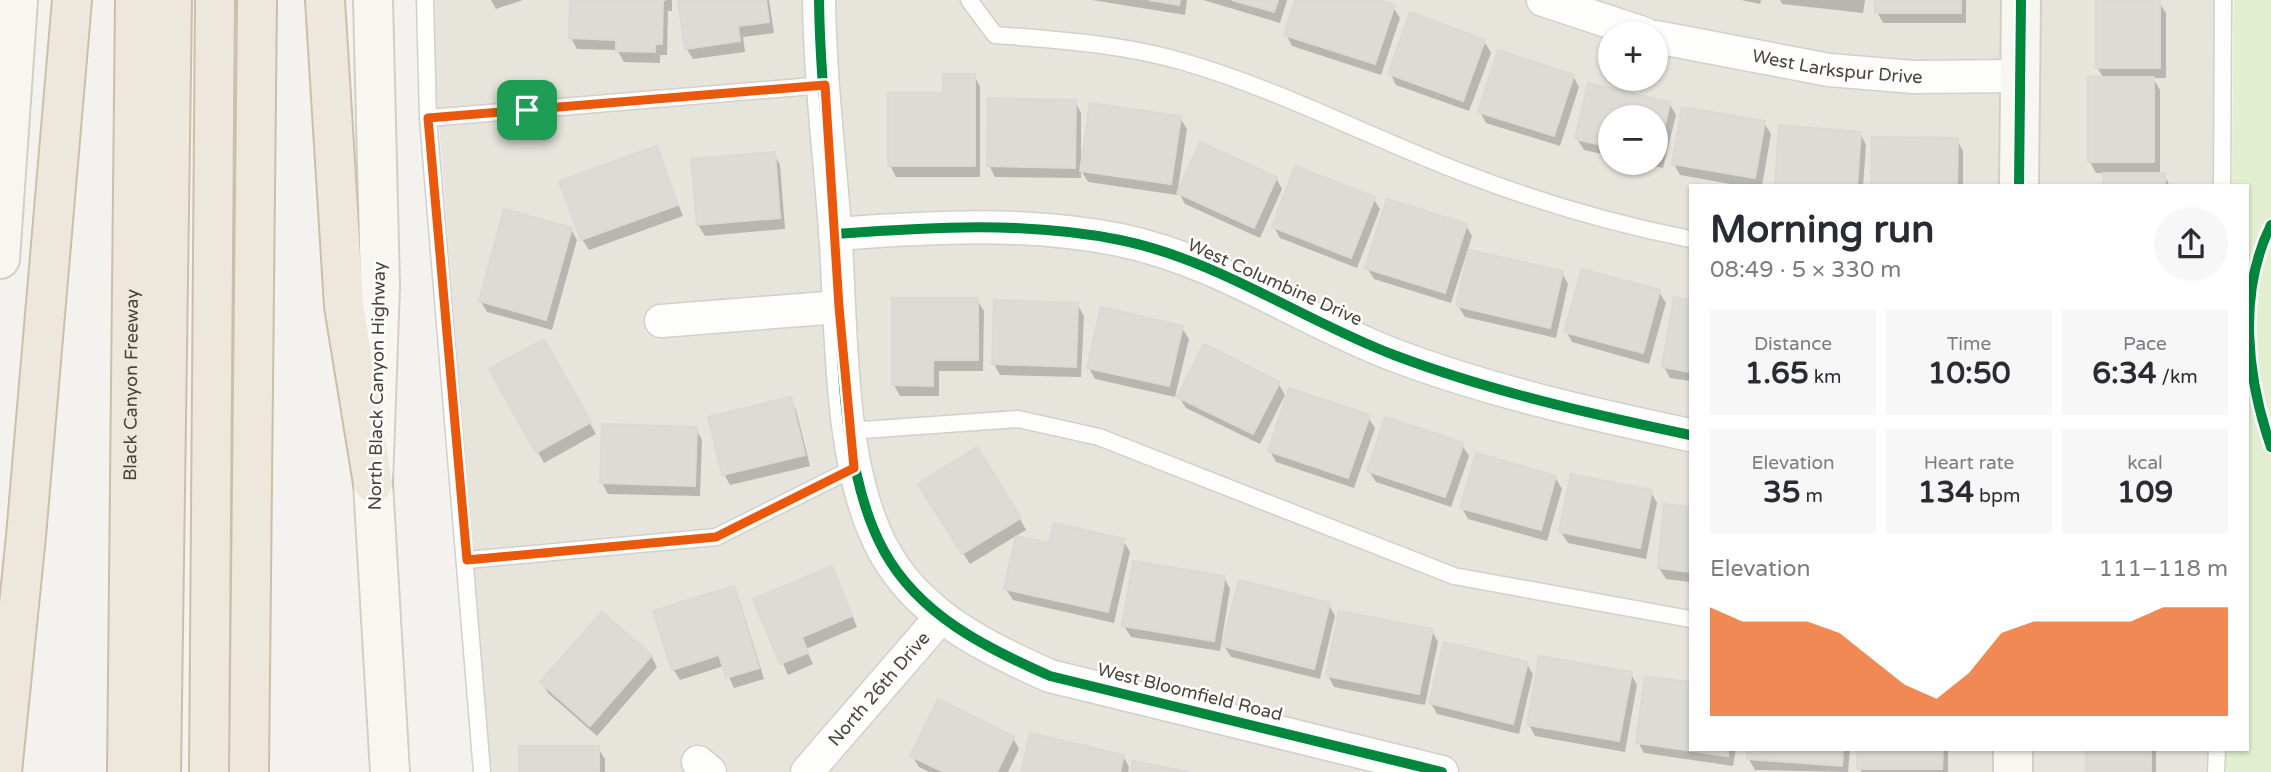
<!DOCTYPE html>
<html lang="en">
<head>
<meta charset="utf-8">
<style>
  :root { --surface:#fff; --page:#f7f7f7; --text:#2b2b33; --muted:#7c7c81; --accent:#ea580c }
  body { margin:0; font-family:"Varela Round",sans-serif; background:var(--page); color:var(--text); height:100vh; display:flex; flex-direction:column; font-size:26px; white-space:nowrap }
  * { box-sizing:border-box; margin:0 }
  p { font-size:23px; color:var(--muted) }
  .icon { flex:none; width:38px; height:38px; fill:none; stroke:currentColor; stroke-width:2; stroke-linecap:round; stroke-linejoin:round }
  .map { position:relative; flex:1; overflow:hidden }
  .drawer { position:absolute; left:1689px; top:184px; width:560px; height:567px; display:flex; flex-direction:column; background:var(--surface); border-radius:0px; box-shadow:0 2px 5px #0004 }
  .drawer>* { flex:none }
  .buttons { position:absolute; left:1598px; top:21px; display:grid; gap:14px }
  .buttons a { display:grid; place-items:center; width:70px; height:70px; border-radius:50%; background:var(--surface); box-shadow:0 2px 5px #0004; font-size:35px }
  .pin { position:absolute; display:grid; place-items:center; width:60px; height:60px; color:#fff; margin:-30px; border-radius:14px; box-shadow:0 4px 10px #0006 }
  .round { display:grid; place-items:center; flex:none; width:74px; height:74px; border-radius:37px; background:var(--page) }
  .head { display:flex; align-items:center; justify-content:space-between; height:119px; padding:0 21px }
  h1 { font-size:38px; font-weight:700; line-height:52px }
  .stats { display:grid; grid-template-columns:repeat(3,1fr); gap:10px; height:119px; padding:7px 21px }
  .stats div { display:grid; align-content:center; border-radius:0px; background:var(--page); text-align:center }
  .stats b { font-size:30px; font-weight:700 }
  .stats small { font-size:19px; font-weight:400 }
  .stats p { font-size:19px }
  .chart { height:196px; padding:14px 21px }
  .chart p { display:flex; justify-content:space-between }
  .chart svg { width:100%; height:126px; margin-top:7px; fill:var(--accent); opacity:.7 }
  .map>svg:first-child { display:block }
  .residential { fill:#e7e4dc; fill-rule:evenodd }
  .green { fill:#e1eecf }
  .shadow { fill:#0003 }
  .building { fill:#dedbd6; stroke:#dcd9d4; stroke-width:2 }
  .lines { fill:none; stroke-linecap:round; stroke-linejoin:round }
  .lane-casing { stroke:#d2d0cb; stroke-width:19 }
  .street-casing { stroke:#d2d0cb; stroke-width:35 }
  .secondary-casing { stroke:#d3cfc5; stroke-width:42 }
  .highway-casing { stroke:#ccbfa9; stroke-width:42 }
  .lane { stroke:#fdfdfc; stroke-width:16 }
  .street { stroke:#fdfdfc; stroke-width:32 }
  .secondary { stroke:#f7f6f1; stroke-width:38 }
  .highway { stroke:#ede8db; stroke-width:38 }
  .cycleway-casing { stroke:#fff; stroke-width:15 }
  .cycleway { stroke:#00873e; stroke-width:10 }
  .route-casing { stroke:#fff; stroke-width:14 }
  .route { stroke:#ea580c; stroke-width:9 }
  .labels { text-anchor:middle; stroke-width:5; stroke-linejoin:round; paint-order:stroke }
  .street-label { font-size:18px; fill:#4b4439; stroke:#fff }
</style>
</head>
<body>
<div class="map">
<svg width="2271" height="772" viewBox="0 0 2271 772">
  <rect width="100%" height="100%" fill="#f4f2ee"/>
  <!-- residential -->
  <path class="residential" d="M 434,0 L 2233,0 L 2228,185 L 1690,186 L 1690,749 L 2215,749 L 2215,772 L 490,772 L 436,86 ZM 1610,33 L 1656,33 L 1656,79 L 1610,79 ZM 1610,117 L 1656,117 L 1656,163 L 1610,163 Z"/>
  <!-- green -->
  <path class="green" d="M 2234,0 L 2271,0 L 2271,772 L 2226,772 L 2226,749 L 2247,749 L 2247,186 L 2232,185 Z"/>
  <!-- shadow -->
  <path class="shadow" d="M 491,0 L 523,0 L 496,9 Z
    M 572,0 L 672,0 L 672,11 L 668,11 L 667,55 L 660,55 L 660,63 L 624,62 L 617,50 L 577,49 L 571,38 Z
    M 680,0 L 769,0 L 774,33 L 743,37 L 745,52 L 693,59 L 686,48 Z
    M 1092,0 L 1187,0 L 1185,15 Z
    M 1203,0 L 1287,0 L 1280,23 Z
    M 1297,0 L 1373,0 L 1393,7 L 1400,18 L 1381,75 L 1292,46 L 1286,34 Z
    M 1741,0 L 1761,0 L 1760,4 Z
    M 1780,0 L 1865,0 L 1863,13 L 1782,4 Z
    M 1877,0 L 1966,0 L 1966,23 L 1883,23 L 1877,12 Z
    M 2159,2 L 2166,13 L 2166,78 L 2153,78 L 2160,90 L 2160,175 L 2164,175 L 2170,186 L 2105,186 L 2105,173 L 2096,173 L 2090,162 L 2104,79 L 2097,67 Z
    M 1484,41 L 1491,53 L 1469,111 L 1396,85 L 1390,73 Z
    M 974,75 L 980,87 L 980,177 L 896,177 L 890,165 L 945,95 Z
    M 1573,76 L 1579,87 L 1560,146 L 1486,123 L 1480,112 Z
    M 1589,86 L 1669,103 L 1676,115 L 1663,168 L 1642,163 L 1656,163 L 1656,117 L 1610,117 L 1610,156 L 1584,150 L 1577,139 Z
    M 1075,101 L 1081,113 L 1081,159 L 1180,118 L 1187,129 L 1177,195 L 1088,182 L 1081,170 L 1081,178 L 995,177 L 989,165 Z
    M 1764,123 L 1771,134 L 1762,186 L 1741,186 L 1680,175 L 1674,164 Z
    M 1860,133 L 1866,145 L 1863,186 L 1777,186 Z
    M 1957,140 L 1963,151 L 1963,186 L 1873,186 Z
    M 656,149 L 683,216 L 589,250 L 582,239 Z
    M 774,154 L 780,165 L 785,229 L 705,236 L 698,225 Z
    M 1276,178 L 1282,189 L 1260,238 L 1185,204 L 1179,193 Z
    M 1373,198 L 1380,209 L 1357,268 L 1280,238 L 1274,227 Z
    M 1466,225 L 1472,236 L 1451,303 L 1374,279 L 1367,268 Z
    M 571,229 L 577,240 L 552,330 L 487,312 L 480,300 Z
    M 1562,273 L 1568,284 L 1556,338 L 1465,317 L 1458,306 Z
    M 1659,292 L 1666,303 L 1649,364 L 1572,342 L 1566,331 Z
    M 1676,299 L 1690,302 L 1690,381 L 1670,378 L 1664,367 Z
    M 977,300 L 984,311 L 983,371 L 939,371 L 939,396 L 900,396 L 894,385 Z
    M 1077,304 L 1084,316 L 1081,377 L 1000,375 L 994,364 Z
    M 1182,328 L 1189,339 L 1175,397 L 1095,379 L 1089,368 Z
    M 544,341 L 596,434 L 544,463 L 492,370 Z
    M 1278,383 L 1285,395 L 1260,444 L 1186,408 L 1179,397 Z
    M 790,399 L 796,410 L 810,466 L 730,485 L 724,474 Z
    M 1368,417 L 1375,428 L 1354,488 L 1276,462 L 1270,451 Z
    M 696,429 L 702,440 L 700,496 L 608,494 L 602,483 Z
    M 1462,445 L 1469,456 L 1451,507 L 1376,482 L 1369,471 Z
    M 1555,477 L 1562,489 L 1547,541 L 1468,519 L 1462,508 Z
    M 1651,492 L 1657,503 L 1646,559 L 1568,543 L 1561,532 Z
    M 927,496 L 1020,519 L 1026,530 L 970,564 Z
    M 1666,506 L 1690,509 L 1690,582 L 1666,579 L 1659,568 Z
    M 1123,540 L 1130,552 L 1114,623 L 1013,600 L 1006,589 L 1051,545 Z
    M 1224,577 L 1230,589 L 1220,651 L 1131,637 L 1124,626 Z
    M 837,579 L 857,627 L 806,649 L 813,664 L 788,675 L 755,600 Z
    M 733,588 L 739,599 L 764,679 L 734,688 L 724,666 L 680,680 L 673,669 Z
    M 1329,605 L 1335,616 L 1320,679 L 1231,657 L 1224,646 Z
    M 1432,631 L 1438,642 L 1425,705 L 1334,687 L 1328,676 Z
    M 651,656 L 657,667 L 597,736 L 548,693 L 542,682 Z
    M 1526,663 L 1533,674 L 1519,734 L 1437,714 L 1431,703 Z
    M 1631,674 L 1637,685 L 1625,752 L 1535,736 L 1529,725 Z
    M 1647,678 L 1690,684 L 1690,749 L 1736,749 L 1733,766 L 1644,753 L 1638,742 Z
    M 1013,738 L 1019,749 L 1008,772 L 929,772 L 919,767 L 912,756 Z
    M 598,748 L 605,759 L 605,772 L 520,772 Z
    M 1749,749 L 1850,749 L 1848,772 L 1755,770 L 1748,758 Z
    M 1859,749 L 1948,749 L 1948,772 L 1861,772 Z
    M 2088,749 L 2156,749 L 2156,772 L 2088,772 Z
    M 1123,756 L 1129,767 L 1128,772 L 1023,772 Z"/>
  <!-- building -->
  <path class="building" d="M 570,0 L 666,0 L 663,0 L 662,44 L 655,44 L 655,52 L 616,51 L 616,40 L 569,38 Z
    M 678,0 L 766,0 L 769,22 L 738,26 L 740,41 L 685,49 Z
    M 1149,0 L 1180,0 L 1179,5 Z
    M 1232,0 L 1278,0 L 1274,12 Z
    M 1295,0 L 1378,0 L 1395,5 L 1375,64 L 1284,35 Z
    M 1875,0 L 1961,0 L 1961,13 L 1875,13 Z
    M 2096,0 L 2160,0 L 2160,68 L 2096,68 Z
    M 1410,12 L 1485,40 L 1463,101 L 1388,74 Z
    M 1498,50 L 1574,75 L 1554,136 L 1478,112 Z
    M 943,74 L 975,74 L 975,166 L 888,166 L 888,93 L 943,93 Z
    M 2088,77 L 2154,77 L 2154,162 L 2088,162 Z
    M 1588,83 L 1670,102 L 1658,157 L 1656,117 L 1610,117 L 1610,147 L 1575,139 Z
    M 988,98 L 1076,100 L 1075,168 L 987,166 Z
    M 1090,103 L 1181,116 L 1171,184 L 1080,171 Z
    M 1682,107 L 1765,121 L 1755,178 L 1672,164 Z
    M 1779,125 L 1861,132 L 1857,186 L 1775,186 Z
    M 1872,137 L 1958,138 L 1957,186 L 1871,186 Z
    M 1200,142 L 1277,177 L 1254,228 L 1177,193 Z
    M 657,146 L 678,205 L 581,240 L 559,181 Z
    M 775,152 L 780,218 L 697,225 L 691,159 Z
    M 1295,166 L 1375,197 L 1351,258 L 1272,227 Z
    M 2103,173 L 2165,173 L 2165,186 L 2103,186 Z
    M 1387,199 L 1467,224 L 1445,293 L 1365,268 Z
    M 504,209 L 572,228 L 546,320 L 479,301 Z
    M 1469,250 L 1563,271 L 1550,328 L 1456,306 Z
    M 1582,269 L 1660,290 L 1643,353 L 1564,332 Z
    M 1674,297 L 1690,300 L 1690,372 L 1662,367 Z
    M 892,298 L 978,298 L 978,360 L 933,360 L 933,386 L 892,385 Z
    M 994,300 L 1078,303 L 1076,367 L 992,364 Z
    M 1101,307 L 1183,326 L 1169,386 L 1087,368 Z
    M 544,339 L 591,422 L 536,453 L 489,369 Z
    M 1204,344 L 1280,382 L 1253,434 L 1177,397 Z
    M 1289,388 L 1370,415 L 1348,478 L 1268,451 Z
    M 791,397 L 805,455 L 722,475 L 708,417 Z
    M 1385,417 L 1464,443 L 1445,497 L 1367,471 Z
    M 602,424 L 697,427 L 695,486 L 600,483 Z
    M 977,447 L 1021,518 L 962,554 L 918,484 Z
    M 1476,453 L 1556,476 L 1541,530 L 1460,508 Z
    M 1571,474 L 1652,490 L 1640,548 L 1559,532 Z
    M 1664,504 L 1690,507 L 1690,572 L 1658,568 Z
    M 1054,523 L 1125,539 L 1108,612 L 1004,589 L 1016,536 L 1049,543 Z
    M 1133,561 L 1225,576 L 1214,641 L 1122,626 Z
    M 832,566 L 852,616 L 802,637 L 808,653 L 780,664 L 753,599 Z
    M 1239,580 L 1330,603 L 1314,669 L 1222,646 Z
    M 734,586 L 759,668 L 726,678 L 719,655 L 672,670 L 653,611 Z
    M 1339,611 L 1433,629 L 1419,694 L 1326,676 Z
    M 602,612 L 652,655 L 590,726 L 540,682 Z
    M 1444,642 L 1528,662 L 1513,724 L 1429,703 Z
    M 1539,656 L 1632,672 L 1619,741 L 1527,725 Z
    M 1645,676 L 1690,682 L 1690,749 L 1728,749 L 1728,756 L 1636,743 Z
    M 938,699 L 1014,737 L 997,772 L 944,772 L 910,756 Z
    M 1030,733 L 1124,755 L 1120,772 L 1021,772 Z
    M 519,746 L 599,746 L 599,772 L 519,772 Z
    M 1747,749 L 1843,749 L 1842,766 L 1747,759 Z
    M 1857,749 L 1943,749 L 1942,769 L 1857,769 Z
    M 2086,749 L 2151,749 L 2151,772 L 2086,772 Z
    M 1133,761 L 1188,772 L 1131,772 Z"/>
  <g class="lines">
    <!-- lane casing -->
    <g class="lane-casing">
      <path id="lane" d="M 425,0 L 428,118 L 482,772
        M 969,0 L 995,35 C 1058,40 1123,44 1184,62 C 1281,90 1371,138 1466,174 C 1539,202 1614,224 1690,239
        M 428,118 L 825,85
        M 2222,186 L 2223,0
        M 849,431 L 1018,419 L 1099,437 L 1454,576 L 1690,619
        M 467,560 L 716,537 L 854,468
        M 2216,772 L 2217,749"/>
    </g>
    <!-- street casing -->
    <g class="street-casing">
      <g id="street">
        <path d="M 819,0 C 820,76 829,152 835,228 C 842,324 837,466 884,551 C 919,615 986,648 1050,676 L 1442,772"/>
        <path d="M 1543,0 L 1643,33"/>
        <path id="s1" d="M 1656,37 L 1829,70 L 1913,77 L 2021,76"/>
        <path d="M 835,234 C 931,227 1025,221 1120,240 C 1218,260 1302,320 1394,355 C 1489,391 1591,414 1690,435"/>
        <path d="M 661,321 L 839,307"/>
        <path d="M 698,762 L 710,772"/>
        <path id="s2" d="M 807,772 L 941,617"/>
      </g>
    </g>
    <!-- secondary casing -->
    <g class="secondary-casing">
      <path id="secondary" d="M 373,0 L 380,286 L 373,483 L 390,772
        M 2019,186 L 2021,0
        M 0,259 L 18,0
        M 2013,772 L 2013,749"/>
    </g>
    <!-- highway casing -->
    <g class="highway-casing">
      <g id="highway">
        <path d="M 325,0 L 344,306 L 373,483"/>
        <path d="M 2,772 L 26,536 L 72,0"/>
        <path id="s3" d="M 127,772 L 135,0"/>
        <path d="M 161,772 L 172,0"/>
        <path d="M 209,772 L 215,0"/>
        <path d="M 249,772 L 257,0"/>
      </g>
    </g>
    <!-- lane -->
    <use href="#lane" class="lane"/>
    <!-- street -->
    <use href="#street" class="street"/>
    <!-- secondary -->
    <use href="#secondary" class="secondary"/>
    <!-- highway -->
    <use href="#highway" class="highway"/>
    <!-- cycleway casing -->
    <g class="cycleway-casing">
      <path id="cycleway" d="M 819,0 C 820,76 829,152 835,228 C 842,324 837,466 884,551 C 919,615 986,648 1050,676 L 1442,772
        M 2019,186 L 2021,0
        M 2271,225 C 2237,293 2247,378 2271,447
        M 835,234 C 931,227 1025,221 1120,240 C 1218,260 1302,320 1394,355 C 1489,391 1591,414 1690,435"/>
    </g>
    <!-- cycleway -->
    <use href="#cycleway" class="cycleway"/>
  </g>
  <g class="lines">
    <!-- route casing -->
    <g class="route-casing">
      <path id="route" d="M 825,85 L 839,307 L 854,468 L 716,537 L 467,560 L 428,118 Z"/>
    </g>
    <!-- route -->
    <use href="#route" class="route"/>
  </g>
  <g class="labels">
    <!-- street labels -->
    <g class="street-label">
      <text dy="6" stroke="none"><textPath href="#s1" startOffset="184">West Larkspur Drive</textPath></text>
      <text transform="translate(1275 282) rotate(24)" y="6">West Columbine Drive</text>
      <text dy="6" stroke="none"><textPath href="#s3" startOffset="387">Black Canyon Freeway</textPath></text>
      <text transform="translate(377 386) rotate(-89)" y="6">North Black Canyon Highway</text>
      <text dy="6" stroke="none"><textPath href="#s2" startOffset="110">North 26th Drive</textPath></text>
      <text transform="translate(1190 692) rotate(14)" y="6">West Bloomfield Road</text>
    </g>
  </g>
</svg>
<div class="buttons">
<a>+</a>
<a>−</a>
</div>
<div class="pin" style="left:527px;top:110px;background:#1e9e55"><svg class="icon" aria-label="arrive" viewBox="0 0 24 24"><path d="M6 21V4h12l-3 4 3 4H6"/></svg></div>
<section class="drawer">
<div class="head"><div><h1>Morning run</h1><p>08:49 · 5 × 330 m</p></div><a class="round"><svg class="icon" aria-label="share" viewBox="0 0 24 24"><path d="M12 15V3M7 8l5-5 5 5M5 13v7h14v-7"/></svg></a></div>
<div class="stats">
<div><p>Distance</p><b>1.65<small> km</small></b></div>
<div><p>Time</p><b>10:50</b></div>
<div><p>Pace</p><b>6:34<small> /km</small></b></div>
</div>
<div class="stats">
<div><p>Elevation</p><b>35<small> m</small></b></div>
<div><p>Heart rate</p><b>134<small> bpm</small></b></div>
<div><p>kcal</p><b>109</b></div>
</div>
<div class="chart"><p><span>Elevation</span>111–118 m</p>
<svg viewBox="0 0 160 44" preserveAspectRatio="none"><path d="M0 44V6L10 11L20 11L30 11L40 15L50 24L60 33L70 38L80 29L90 15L100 11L110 11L120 11L130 11L140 6L150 6L160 6V44z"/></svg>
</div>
</section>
</div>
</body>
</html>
